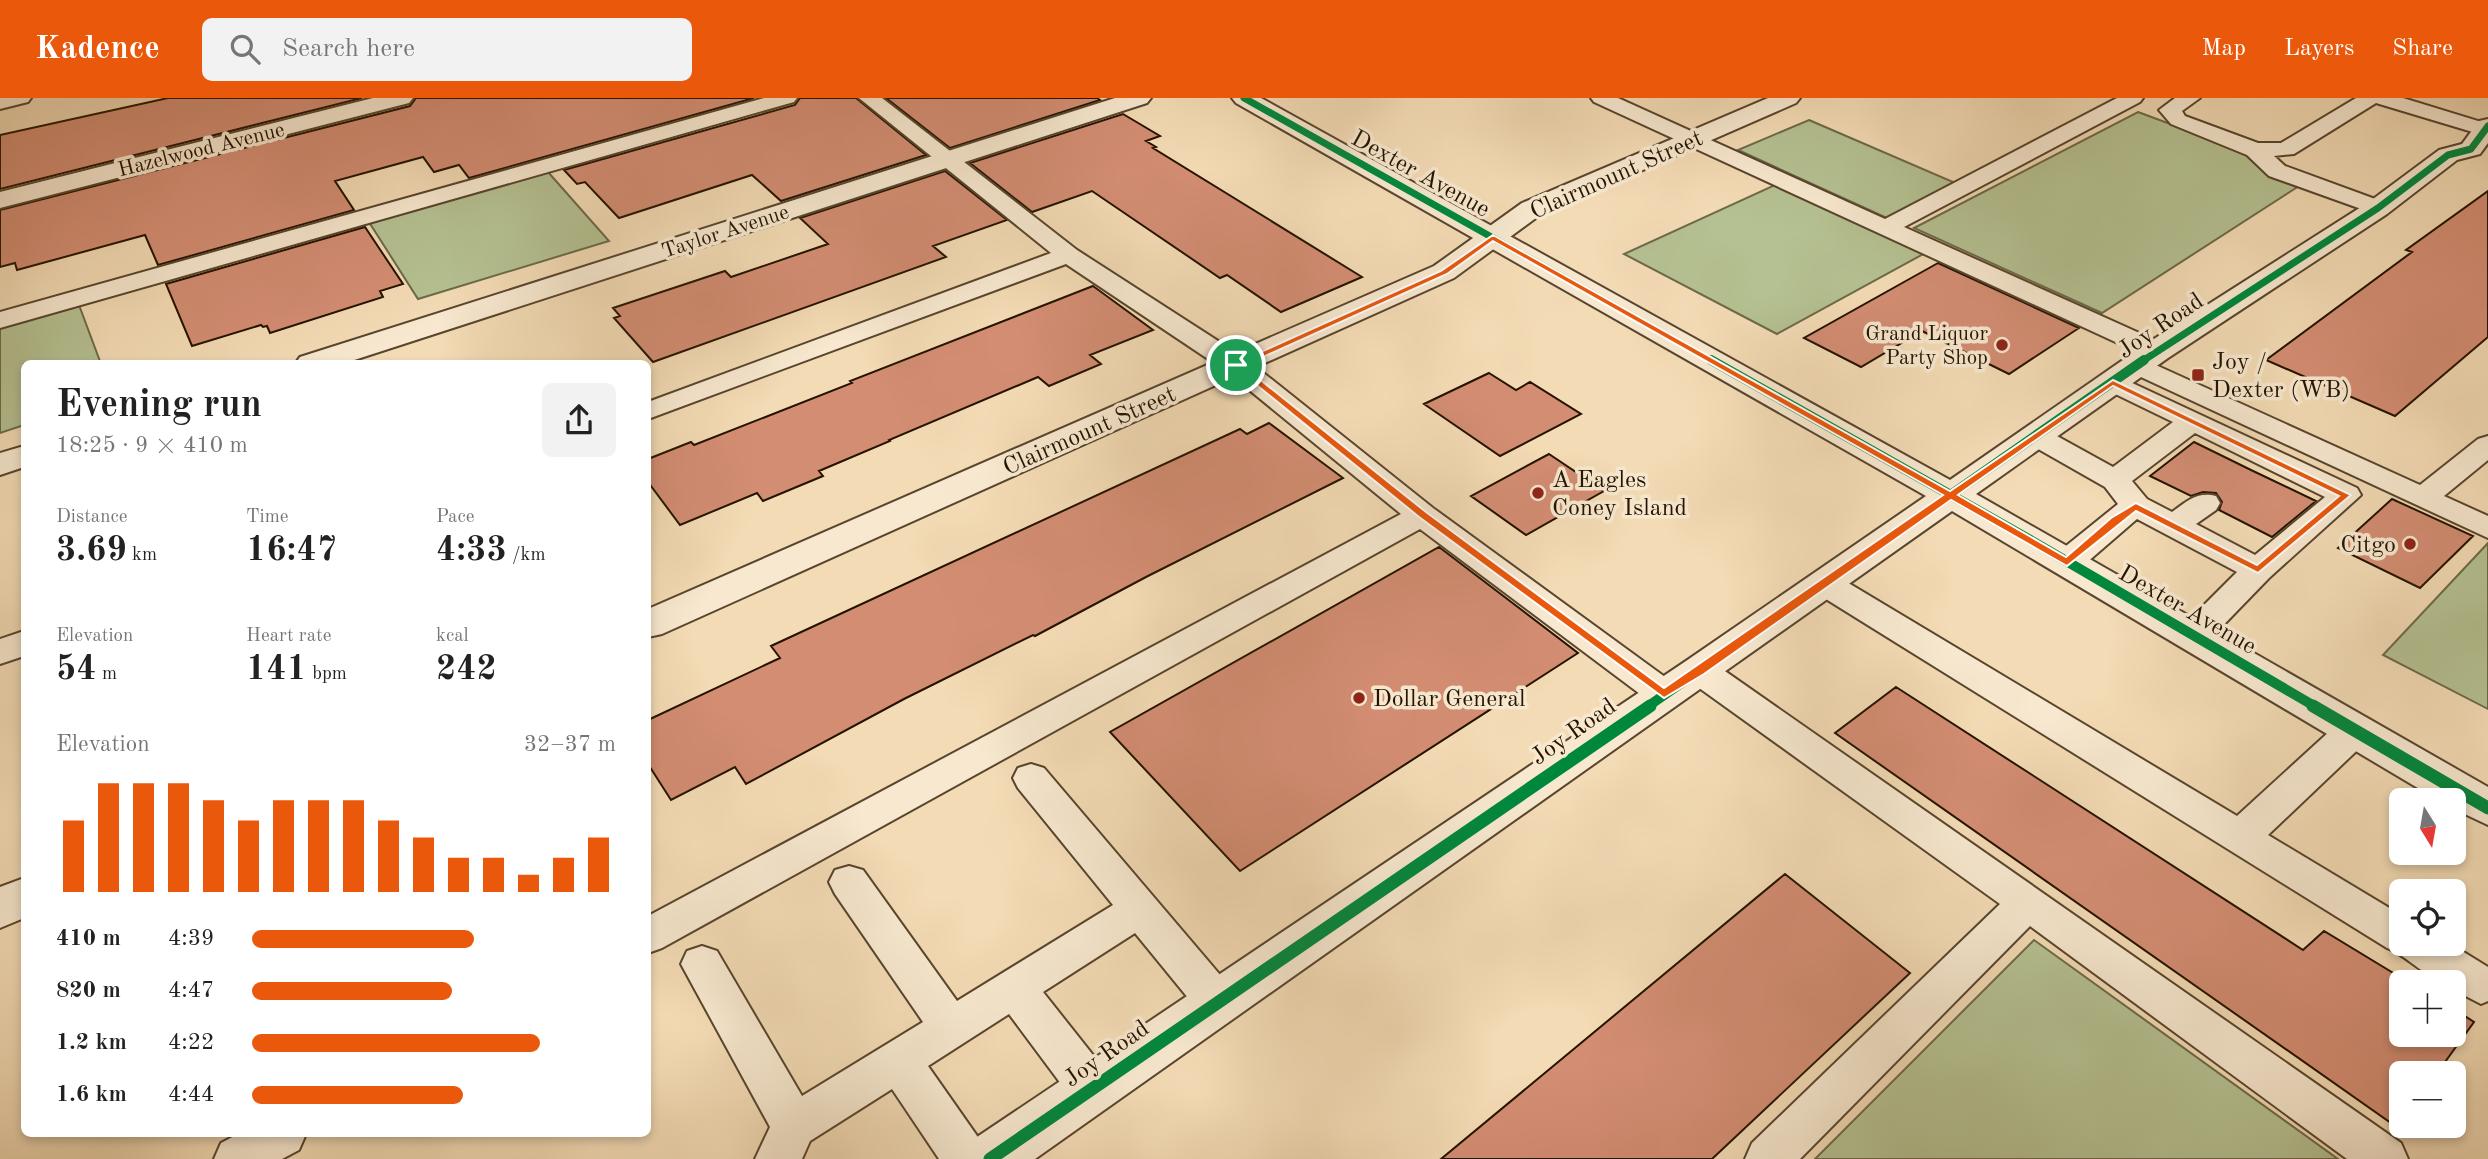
<!DOCTYPE html>
<html lang="en">
<head>
<meta charset="utf-8">
<style>
  :root { --surface:#fff; --page:#f2f2f2; --text:#222; --muted:#767676; --accent:#ea580c }
  body { margin:0; font-family:"Old Standard TT",serif; background:var(--page); color:var(--text); height:100vh; display:flex; flex-direction:column; font-size:26px; white-space:nowrap }
  * { box-sizing:border-box; margin:0 }
  p { font-size:23px; color:var(--muted) }
  .icon { flex:none; width:38px; height:38px; fill:none; stroke:currentColor; stroke-width:2; stroke-linecap:round; stroke-linejoin:round }
  .map { position:relative; flex:1; overflow:hidden }
  .side { position:absolute; left:21px; top:262px; width:630px; height:777px; display:flex; flex-direction:column; background:var(--surface); border-radius:10px; box-shadow:0 4px 10px #0003 }
  .side>* { flex:none }
  .needle { width:46px; rotate:169deg }
  .buttons { position:absolute; left:2389px; top:690px; display:grid; gap:14px }
  .buttons a { display:grid; place-items:center; width:77px; height:77px; border-radius:10px; background:var(--surface); box-shadow:0 4px 10px #0003; font-size:35px }
  .pin { position:absolute; display:grid; place-items:center; width:60px; height:60px; color:#fff; margin:-30px; border:4px solid #fff; border-radius:50%; box-shadow:0 2px 7px #0007 }
  .round { display:grid; place-items:center; flex:none; width:74px; height:74px; border-radius:10px; background:var(--page) }
  .overview { display:flex; align-items:center; justify-content:space-between; height:119px; padding:0 35px }
  h1 { font-size:38px; font-weight:800; line-height:52px }
  .figures { display:grid; grid-template-columns:repeat(3,1fr); gap:10px; height:119px; padding:7px 35px }
  .figures div { display:grid; align-content:center }
  .figures b { font-size:35px; font-weight:800 }
  .figures small { font-size:19px; font-weight:400 }
  .figures p { font-size:19px }
  .chart { height:196px; padding:14px 35px }
  .chart p { display:flex; justify-content:space-between }
  .chart svg { width:100%; height:126px; margin-top:7px; stroke:var(--accent); stroke-width:6 }
  ul { padding:0 35px; list-style:none; font-size:23px }
  li { display:grid; grid-template-columns:112px 84px 1fr; align-items:center; height:52px }
  li i { height:18px; border-radius:9px; background:var(--accent) }
  header { display:flex; align-items:center; gap:42px; box-sizing:border-box; height:98px; padding:0 35px; background:var(--accent); color:#fff }
  header strong { font-size:33px }
  nav { display:flex; gap:38px; margin-inline-start:auto; font-size:24px }
  .search { width:490px; height:63px; background:var(--page); display:flex; align-items:center; gap:18px; box-sizing:border-box; padding:0 24px; border-radius:10px; color:var(--muted); font-size:26px }
  .map>svg:first-child { display:block }
  .green { fill:#b5c192; stroke:#6c6a49; stroke-width:2 }
  .building { fill:#d38d73; stroke:#241300; stroke-width:2 }
  .lines { fill:none; stroke-linecap:round; stroke-linejoin:round }
  .service-casing { stroke:#58452d; stroke-width:4 }
  .minor-casing { stroke:#58452d; stroke-width:4 }
  .tertiary-casing { stroke:#58452d; stroke-width:4 }
  .service { fill:#f7e8cf; fill-rule:evenodd }
  .minor { fill:#f7e8cf; fill-rule:evenodd }
  .tertiary { fill:#f7e8cf; fill-rule:evenodd }
  .cycleway-far2-casing { stroke:#f7e8cf; stroke-width:10 }
  .cycleway-far1-casing { stroke:#f7e8cf; stroke-width:14 }
  .cycleway-casing { stroke:#f7e8cf; stroke-width:18 }
  .cycleway-far2 { stroke:#00873e; stroke-width:7 }
  .cycleway-far1 { stroke:#00873e; stroke-width:10 }
  .cycleway { stroke:#00873e; stroke-width:13 }
  .route { fill:#ea580c; stroke:#fff; stroke-width:2; fill-rule:evenodd }
  .poi-dot { fill:#8f2418; stroke:#f7e8cf; stroke-width:2.5 }
  .labels { text-anchor:middle; stroke-width:7; stroke-linejoin:round; paint-order:stroke }
  .far-street-label { font-size:21px; fill:#241300; stroke:#f7e8cf }
  .far-poi-label { font-size:21px; fill:#241300; stroke:#f7e8cf; text-anchor:end }
  .street-label { font-size:24px; fill:#241300; stroke:#f7e8cf }
  .poi-label { font-size:24px; fill:#241300; stroke:#f7e8cf; text-anchor:start }
</style>
</head>
<body>
<header>
<strong>Kadence</strong>
<div class="search"><svg class="icon" aria-label="search" viewBox="0 0 24 24"><circle cx="10" cy="10" r="6"/><path d="M15 15l6 6"/></svg>Search here</div>
<nav><a>Map</a><a>Layers</a><a>Share</a></nav>
</header>
<div class="map">
<svg width="2488" height="1061" viewBox="0 0 2488 1061">
  <rect width="100%" height="100%" fill="#f3dbb5"/>
  <filter id="stains"><feTurbulence type="fractalNoise" baseFrequency=".00286" numOctaves="4"/><feColorMatrix values="0 0 0 0 .2 0 0 0 0 .09 0 0 0 0 .02 0 0 0 .5 -.17"/></filter>
  <radialGradient id="worn" r=".72"><stop offset=".6" stop-color="#630" stop-opacity="0"/><stop offset="1" stop-color="#630" stop-opacity=".3"/></radialGradient>
  <!-- green -->
  <path class="green" d="M 2138,14 L 2313,79 L 2102,215 L 1914,130 Z
    M 1809,22 L 1960,87 L 1889,121 L 1738,52 Z
    M 548,74 L 609,143 L 418,201 L 369,124 Z
    M 1777,86 L 1927,154 L 1777,236 L 1624,156 Z
    M 79,207 L 101,266 L 24,266 L 24,327 L 0,335 L 0,230 Z
    M 2488,445 L 2488,611 L 2383,557 Z
    M 2034,842 L 2338,1061 L 1815,1061 Z"/>
  <!-- building -->
  <path class="building" d="M 168,0 L 362,0 L 0,91 L 0,37 Z
    M 416,0 L 754,0 L 469,80 L 459,67 L 434,74 L 423,59 L 335,83 L 354,112 L 158,167 L 145,137 L 17,172 L 15,165 L 0,169 L 0,112 L 410,8 Z
    M 800,0 L 856,0 L 926,57 L 781,103 L 752,77 L 619,120 L 585,84 L 577,86 L 564,72 L 795,7 Z
    M 886,0 L 1097,0 L 1100,2 L 950,50 Z
    M 1123,16 L 1160,38 L 1146,43 L 1156,49 L 1153,50 L 1362,179 L 1281,214 L 1227,177 L 1220,180 L 1092,93 L 1032,114 L 970,65 Z
    M 945,73 L 1007,122 L 933,148 L 946,159 L 653,264 L 614,220 L 620,218 L 613,210 L 725,173 L 731,179 L 828,146 L 800,120 Z
    M 2488,93 L 2488,239 L 2395,318 L 2266,262 L 2412,154 L 2406,152 Z
    M 365,129 L 403,186 L 380,193 L 383,199 L 270,235 L 267,228 L 263,229 L 261,227 L 192,248 L 166,186 Z
    M 1938,165 L 2079,230 L 2009,276 L 1922,233 L 1861,269 L 1804,240 Z
    M 1093,188 L 1153,232 L 1090,257 L 1101,266 L 1049,288 L 1038,279 L 889,342 L 890,343 L 819,373 L 823,378 L 763,403 L 757,395 L 680,427 L 648,384 L 648,361 L 691,344 L 694,347 L 852,285 L 850,283 Z
    M 1489,275 L 1516,292 L 1530,284 L 1581,316 L 1500,358 L 1424,306 Z
    M 1269,325 L 1343,380 L 1146,479 L 1035,538 L 1033,537 L 904,601 L 746,686 L 735,669 L 671,702 L 648,666 L 648,622 L 780,560 L 771,548 L 1240,331 L 1247,336 Z
    M 2194,344 L 2251,372 L 2316,403 L 2272,439 L 2219,412 L 2222,404 L 2216,395 L 2203,394 L 2191,398 L 2150,378 Z
    M 1549,356 L 1604,393 L 1526,437 L 1471,398 Z
    M 2392,401 L 2473,438 L 2420,490 L 2338,450 Z
    M 1439,449 L 1578,555 L 1240,773 L 1110,634 Z
    M 1896,589 L 2303,852 L 2324,833 L 2408,884 L 2401,884 L 2401,936 L 2454,936 L 2454,911 L 2474,924 L 2437,975 L 2401,975 L 2401,1032 L 1835,635 Z
    M 1785,776 L 1910,875 L 1712,1061 L 1441,1061 Z"/>
  <g class="lines">
    <!-- service casing -->
    <g class="service-casing">
      <path id="service" d="M 0,0 L 31,0 L 28,4 L 0,11 Z
        M 764,0 L 797,0 L 794,4 L 0,230 L 0,214 Z
        M 859,0 L 882,0 L 1077,152 L 1246,261 L 1433,410 L 1676,587 L 1681,596 L 1676,605 L 1664,609 L 1652,605 L 1420,431 L 662,850 L 648,855 L 648,818 L 1401,416 L 1226,273 L 1066,166 L 648,321 L 648,304 L 1051,155 Z
        M 1591,0 L 1618,0 L 1885,121 L 2117,0 L 2143,0 L 2140,4 L 1904,129 L 2166,247 L 2170,253 L 2166,259 L 2157,261 L 2148,259 L 1594,4 Z
        M 2175,0 L 2200,0 L 2182,13 L 2185,18 L 2258,45 L 2281,45 L 2356,0 L 2403,0 L 2488,26 L 2488,36 L 2476,35 L 2376,5 L 2294,56 L 2274,58 L 2285,68 L 2386,105 L 2390,110 L 2386,115 L 2378,117 L 2269,78 L 2247,57 L 2171,26 L 2159,12 Z
        M 2138,259 L 2420,387 L 2478,341 L 2488,338 L 2488,362 L 2444,398 L 2488,418 L 2488,440 L 2128,273 L 2125,267 L 2128,261 Z
        M 2113,276 L 2357,390 L 2361,397 L 2269,480 L 2205,546 L 2193,550 L 2181,546 L 2176,538 L 2181,530 L 2237,474 L 2137,421 L 2078,472 L 2067,475 L 2056,472 L 2051,464 L 2056,456 L 2118,406 L 2105,389 L 2026,344 L 2022,338 L 2026,332 L 2036,329 L 2046,332 L 2113,369 L 2173,324 L 2103,290 L 2099,284 L 2103,278 ZM 2195,335 L 2325,399 L 2255,457 L 2196,426 L 2216,412 L 2220,405 L 2216,398 C 2197,393 2186,404 2172,414 L 2147,401 L 2132,383 Z
        M 1824,474 L 1835,477 L 2237,718 L 2342,622 L 2355,618 L 2368,622 L 2373,632 L 2368,642 L 2268,737 L 2401,817 L 2401,845 L 2449,845 L 2488,869 L 2488,903 L 2481,906 L 2454,892 L 2454,884 C 2427,884 2410,859 2387,850 L 1813,493 L 1808,485 L 1813,477 Z
        M 24,533 L 24,558 L 0,566 L 0,541 Z
        M 1700,561 L 1712,564 L 2401,1045 L 2408,1061 L 2347,1061 L 2030,828 L 1800,1061 L 1745,1061 L 1752,1045 L 2000,806 L 1688,582 L 1683,573 L 1688,564 Z
        M 1031,666 L 1044,670 L 1232,891 L 1238,904 L 1232,917 L 1217,923 L 1202,917 L 1135,835 L 1043,894 L 1108,976 L 1114,991 L 1108,1006 L 1092,1012 L 1076,1006 L 1009,916 L 928,968 L 982,1045 L 989,1061 L 939,1061 L 892,991 L 810,1043 L 802,1061 L 755,1061 L 770,1029 L 681,866 L 687,853 L 702,848 L 717,853 L 802,998 L 923,924 L 835,796 L 829,784 L 835,772 L 849,768 L 863,772 L 957,903 L 1113,807 L 1018,690 L 1013,680 L 1018,670 Z
        M 238,1036 L 306,1036 L 299,1052 L 282,1061 L 214,1061 L 221,1045 Z"/>
    </g>
    <!-- minor casing -->
    <g class="minor-casing">
      <path id="minor" d="M 373,0 L 413,0 L 409,5 L 0,110 L 0,94 Z
        M 1115,0 L 1151,0 L 1147,5 L 342,266 L 295,266 L 300,259 Z
        M 1768,0 L 1800,0 L 1796,5 L 1540,117 L 1454,180 L 662,536 L 648,539 L 648,511 L 1434,168 L 1522,105 Z
        M 24,348 L 24,369 L 0,377 L 0,355 Z
        M 24,780 L 24,820 L 0,830 L 0,789 Z"/>
    </g>
    <!-- tertiary casing -->
    <g class="tertiary-casing">
      <path id="tertiary" d="M 1232,0 L 1261,0 L 1950,382 L 2146,246 L 2369,104 L 2439,52 L 2462,46 L 2479,23 L 2488,21 L 2488,45 L 2480,56 L 2457,62 L 2387,116 L 2168,260 L 1976,396 L 2488,689 L 2488,727 L 2454,711 L 2454,702 L 2438,702 L 1952,413 L 1035,1061 L 963,1061 L 971,1043 L 1686,563 L 1926,398 L 1236,5 Z"/>
    </g>
    <!-- service -->
    <use href="#service" class="service"/>
    <!-- minor -->
    <use href="#minor" class="minor"/>
    <!-- tertiary -->
    <use href="#tertiary" class="tertiary"/>
    <!-- cycleway-far2 casing -->
    <g class="cycleway-far2-casing">
      <path id="cycleway-far2" d="M 1244,0 L 1714,264
        M 2141,264 L 2378,110 L 2448,57 L 2471,51 L 2488,28"/>
    </g>
    <!-- cycleway-far1 casing -->
    <g class="cycleway-far1-casing">
      <path id="cycleway-far1" d="M 1711,262 L 2027,440 L 2316,609
        M 1647,609 L 2144,262"/>
    </g>
    <!-- cycleway casing -->
    <g class="cycleway-casing">
      <path id="cycleway" d="M 2313,608 L 2488,710
        M 990,1061 L 1650,608"/>
    </g>
    <!-- cycleway-far2 -->
    <use href="#cycleway-far2" class="cycleway-far2"/>
    <!-- cycleway-far1 -->
    <use href="#cycleway-far1" class="cycleway-far1"/>
    <!-- cycleway -->
    <use href="#cycleway" class="cycleway"/>
  </g>
  <!-- route -->
  <path class="route" d="M 1493,137 L 1950,393 L 2113,282 L 2351,397 L 2258,475 L 2136,413 L 2067,468 L 1951,402 L 1704,576 L 1664,600 L 1419,419 L 1232,267 L 1441,173 ZM 1493,143 L 1943,397 L 1664,590 L 1426,414 L 1243,268 L 1447,176 ZM 2113,288 L 2339,398 L 2257,467 L 2136,405 L 2111,420 L 2066,459 L 1958,397 Z"/>
  <!-- markers -->
  <g class="poi-dot">
    <circle cx="2002" cy="247" r="7"/>
    <rect x="2191" y="270" width="14" height="14" rx="3.5"/>
    <circle cx="1538" cy="395" r="7"/>
    <circle cx="2410" cy="446" r="7"/>
    <circle cx="1359" cy="600" r="7"/>
  </g>
  <g class="labels">
    <!-- far-street labels -->
    <g class="far-street-label">
      <text transform="translate(201 51) rotate(-14)" y="7">Hazelwood Avenue</text>
      <text transform="translate(725 133) rotate(-18)" y="7">Taylor Avenue</text>
    </g>
    <!-- far-poi labels -->
    <g class="far-poi-label">
      <text x="1988" y="242">Grand Liquor<tspan x="1988" dy="24">Party Shop</tspan></text>
    </g>
    <!-- street labels -->
    <g class="street-label">
      <text transform="translate(1421 75) rotate(29)" y="8">Dexter Avenue</text>
      <text transform="translate(1616 76) rotate(-24)" y="8">Clairmount Street</text>
      <text transform="translate(2160 227) rotate(-34)" y="8">Joy Road</text>
      <text transform="translate(1089 332) rotate(-24)" y="8">Clairmount Street</text>
      <text transform="translate(2188 511) rotate(30)" y="8">Dexter Avenue</text>
      <text transform="translate(1573 633) rotate(-35)" y="8">Joy Road</text>
      <text transform="translate(1106 955) rotate(-35)" y="8">Joy Road</text>
    </g>
    <!-- poi labels -->
    <g class="poi-label">
      <text x="2212" y="271">Joy /<tspan x="2212" dy="28">Dexter (WB)</tspan></text>
      <text x="1552" y="389">A Eagles<tspan x="1552" dy="28">Coney Island</tspan></text>
      <text x="2396" y="454" text-anchor="end">Citgo</text>
      <text x="1373" y="608">Dollar General</text>
    </g>
  </g>
  <rect width="100%" height="100%" filter="url(#stains)"/>
  <rect width="100%" height="100%" fill="url(#worn)"/>
</svg>
<div class="buttons">
<a><svg class="needle" viewBox="-14 -14 28 28"><path d="M0-13l5 13h-10z" fill="#e53935"/><path d="M0 13l5-13h-10z" fill="#767676"/></svg></a>
<a><svg class="icon" aria-label="locate" viewBox="0 0 24 24"><circle cx="12" cy="12" r="6"/><path d="M12 2v4M12 18v4M2 12h4M18 12h4"/></svg></a>
<a>+</a>
<a>−</a>
</div>
<div class="pin" style="left:1236px;top:267px;background:#1e9e55"><svg class="icon" aria-label="arrive" viewBox="0 0 24 24"><path d="M6 21V4h12l-3 4 3 4H6"/></svg></div>
<section class="side">
<div class="overview"><div><h1>Evening run</h1><p>18:25 · 9 × 410 m</p></div><a class="round"><svg class="icon" aria-label="share" viewBox="0 0 24 24"><path d="M12 15V3M7 8l5-5 5 5M5 13v7h14v-7"/></svg></a></div>
<div class="figures">
<div><p>Distance</p><b>3.69<small> km</small></b></div>
<div><p>Time</p><b>16:47</b></div>
<div><p>Pace</p><b>4:33<small> /km</small></b></div>
</div>
<div class="figures">
<div><p>Elevation</p><b>54<small> m</small></b></div>
<div><p>Heart rate</p><b>141<small> bpm</small></b></div>
<div><p>kcal</p><b>242</b></div>
</div>
<div class="chart"><p><span>Elevation</span>32–37 m</p>
<svg viewBox="0 0 160 44" preserveAspectRatio="none"><path d="M5 44V19M15 44V6M25 44V6M35 44V6M45 44V12M55 44V19M65 44V12M75 44V12M85 44V12M95 44V19M105 44V25M115 44V32M125 44V32M135 44V38M145 44V32M155 44V25"/></svg>
</div>
<ul>
<li><b>410 m</b>4:39<i style="width:61%"></i></li>
<li><b>820 m</b>4:47<i style="width:55%"></i></li>
<li><b>1.2 km</b>4:22<i style="width:79%"></i></li>
<li><b>1.6 km</b>4:44<i style="width:58%"></i></li>
</ul>
</section>
</div>
</body>
</html>
